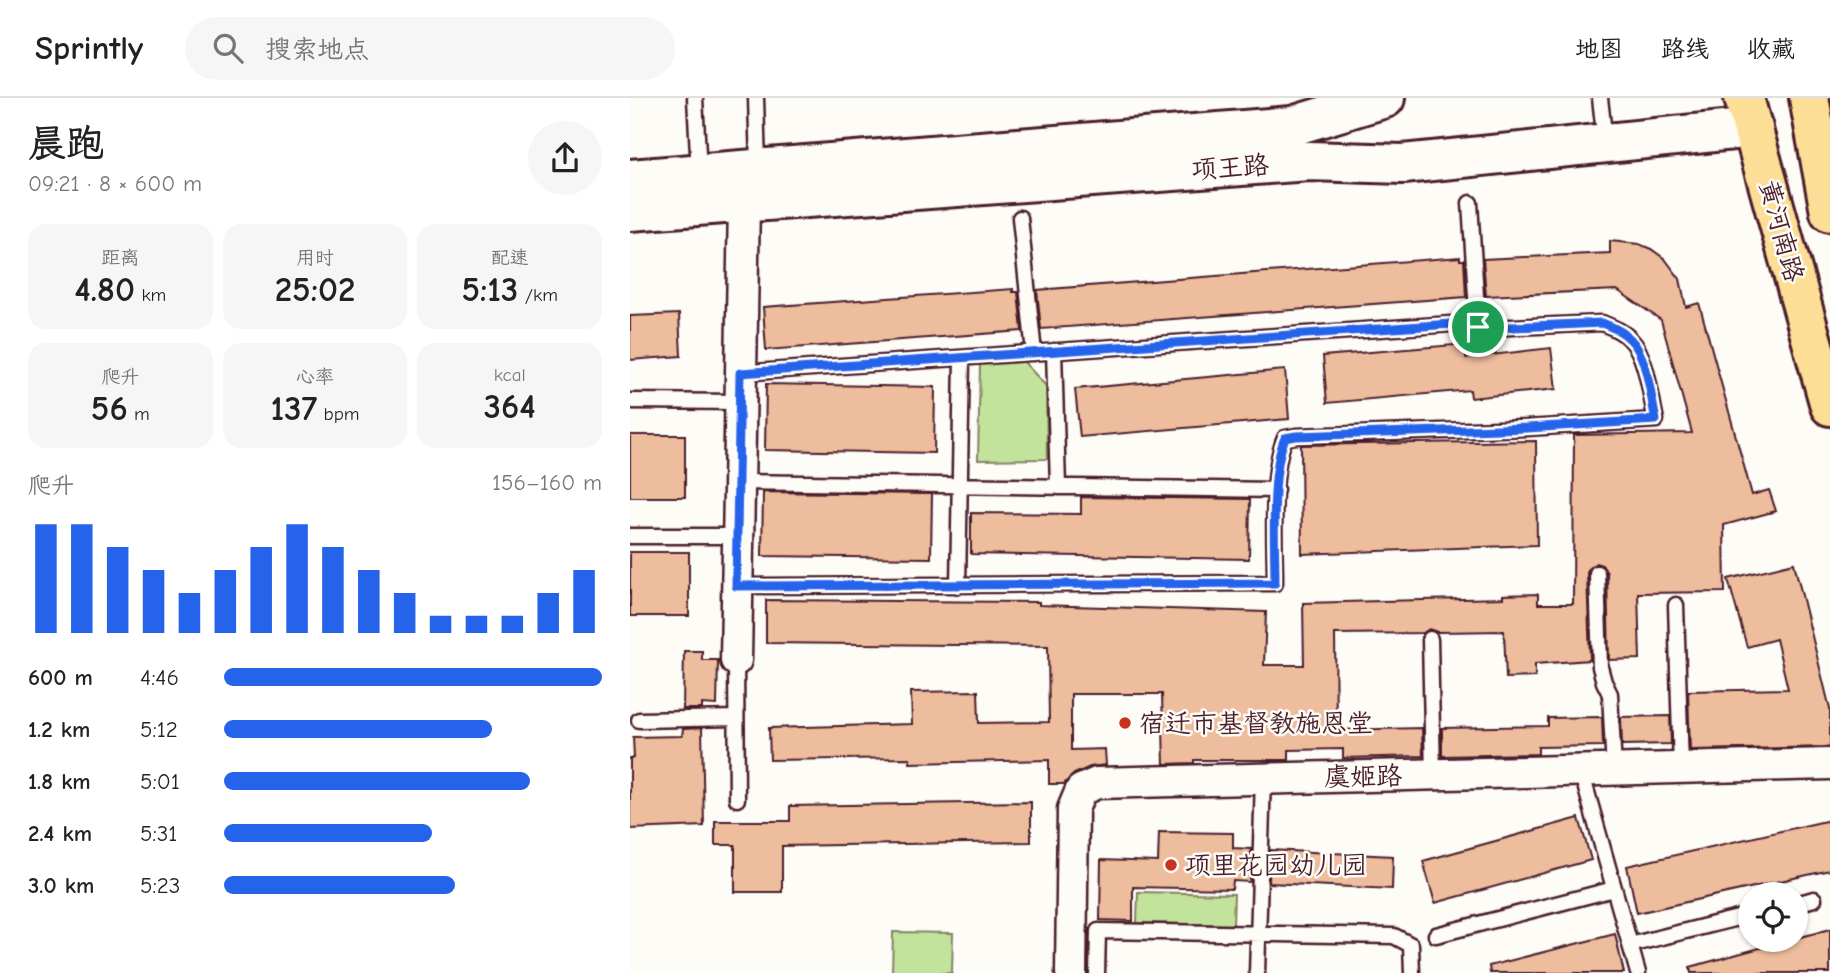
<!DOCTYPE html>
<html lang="zh">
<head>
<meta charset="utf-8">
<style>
  :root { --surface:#fff; --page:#f6f6f6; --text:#222; --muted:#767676; --line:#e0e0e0; --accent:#2563eb }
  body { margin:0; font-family:"Comic Neue","LXGW WenKai TC",sans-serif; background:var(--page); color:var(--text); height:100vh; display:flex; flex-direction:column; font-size:26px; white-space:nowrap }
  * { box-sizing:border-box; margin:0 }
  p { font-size:23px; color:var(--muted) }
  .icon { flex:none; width:38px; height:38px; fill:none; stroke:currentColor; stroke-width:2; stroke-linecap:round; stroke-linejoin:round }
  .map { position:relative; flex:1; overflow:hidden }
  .sheet { display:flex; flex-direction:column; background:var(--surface); width:630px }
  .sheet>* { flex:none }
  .tools { position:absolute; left:1108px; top:784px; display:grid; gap:14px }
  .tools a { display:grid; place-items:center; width:70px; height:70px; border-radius:50%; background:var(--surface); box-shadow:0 2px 5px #0004; font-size:35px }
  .pin { position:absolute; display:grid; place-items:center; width:60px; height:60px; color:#fff; margin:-30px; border:4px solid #fff; border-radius:50%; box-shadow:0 2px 7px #0007 }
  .round { display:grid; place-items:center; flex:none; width:74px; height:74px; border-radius:37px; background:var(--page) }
  .head { display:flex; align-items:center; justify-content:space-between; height:119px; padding:0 28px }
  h1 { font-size:38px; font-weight:700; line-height:52px }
  .metrics { display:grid; grid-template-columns:repeat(3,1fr); gap:10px; height:119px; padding:7px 28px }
  .metrics div { display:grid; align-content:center; border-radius:18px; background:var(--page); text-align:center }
  .metrics b { font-size:35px; font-weight:700 }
  .metrics small { font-size:19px; font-weight:400 }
  .metrics p { font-size:19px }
  .chart { height:196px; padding:14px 28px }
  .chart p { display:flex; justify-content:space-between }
  .chart svg { width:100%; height:126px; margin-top:7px; stroke:var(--accent); stroke-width:6 }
  ul { padding:0 28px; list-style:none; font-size:23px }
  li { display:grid; grid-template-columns:112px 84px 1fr; align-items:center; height:52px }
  li i { height:18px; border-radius:9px; background:var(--accent) }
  header { display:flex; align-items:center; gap:42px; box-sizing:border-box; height:98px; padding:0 35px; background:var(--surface); border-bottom:2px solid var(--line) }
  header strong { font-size:33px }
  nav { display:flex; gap:38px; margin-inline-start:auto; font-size:24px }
  .search { width:490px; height:63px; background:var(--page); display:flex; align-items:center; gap:18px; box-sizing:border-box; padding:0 24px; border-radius:38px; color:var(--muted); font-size:26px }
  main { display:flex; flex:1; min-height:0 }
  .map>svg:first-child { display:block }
  .green { fill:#c2e39b; stroke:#868163; stroke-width:2 }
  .building { fill:#edbd9e; stroke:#4a1f2b; stroke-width:2 }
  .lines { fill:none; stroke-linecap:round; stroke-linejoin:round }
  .lane-casing { stroke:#4a1f2b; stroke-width:19 }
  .street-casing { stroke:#4a1f2b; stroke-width:35 }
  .secondary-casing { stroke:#4a1f2b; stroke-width:44 }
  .primary-casing { stroke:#4a1f2b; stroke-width:44 }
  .lane { stroke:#fdfcf7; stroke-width:14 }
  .street { stroke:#fdfcf7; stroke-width:30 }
  .secondary { stroke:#fdfcf7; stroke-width:38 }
  .primary { stroke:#fdde96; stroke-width:38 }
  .route-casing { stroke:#fff; stroke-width:14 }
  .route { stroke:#2563eb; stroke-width:9 }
  .poi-dot { fill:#c8321e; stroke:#fdfcf7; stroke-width:2.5 }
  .labels { text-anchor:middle; stroke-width:5; stroke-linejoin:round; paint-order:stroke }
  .street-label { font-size:26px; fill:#4a1f2b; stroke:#fdfcf7 }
  .poi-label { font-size:26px; fill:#4a1f2b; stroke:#fdfcf7; text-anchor:start }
</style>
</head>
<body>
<header>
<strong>Sprintly</strong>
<div class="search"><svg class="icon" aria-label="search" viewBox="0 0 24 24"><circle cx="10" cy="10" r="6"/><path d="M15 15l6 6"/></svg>搜索地点</div>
<nav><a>地图</a><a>路线</a><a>收藏</a></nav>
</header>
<main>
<section class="sheet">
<div class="head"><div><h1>晨跑</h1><p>09:21 · 8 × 600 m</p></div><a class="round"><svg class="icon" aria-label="share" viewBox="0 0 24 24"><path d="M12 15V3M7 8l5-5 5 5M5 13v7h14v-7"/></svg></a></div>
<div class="metrics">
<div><p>距离</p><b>4.80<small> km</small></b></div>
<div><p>用时</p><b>25:02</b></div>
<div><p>配速</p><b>5:13<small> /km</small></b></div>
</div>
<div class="metrics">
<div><p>爬升</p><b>56<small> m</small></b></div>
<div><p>心率</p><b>137<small> bpm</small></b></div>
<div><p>kcal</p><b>364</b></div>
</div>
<div class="chart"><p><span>爬升</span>156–160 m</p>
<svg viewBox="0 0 160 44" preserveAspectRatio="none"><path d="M5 44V6M15 44V6M25 44V14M35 44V22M45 44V30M55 44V22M65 44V14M75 44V6M85 44V14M95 44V22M105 44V30M115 44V38M125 44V38M135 44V38M145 44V30M155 44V22"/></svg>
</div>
<ul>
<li><b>600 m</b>4:46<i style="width:100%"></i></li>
<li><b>1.2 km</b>5:12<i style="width:71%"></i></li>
<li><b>1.8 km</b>5:01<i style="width:81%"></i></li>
<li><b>2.4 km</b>5:31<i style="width:55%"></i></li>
<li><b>3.0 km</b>5:23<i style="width:61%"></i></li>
</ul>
</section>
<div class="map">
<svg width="1200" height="875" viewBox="0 0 1200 875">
  <rect width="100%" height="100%" fill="#fdfcf7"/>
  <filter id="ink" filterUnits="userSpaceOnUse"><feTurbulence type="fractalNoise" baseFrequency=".0143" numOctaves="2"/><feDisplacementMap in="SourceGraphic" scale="14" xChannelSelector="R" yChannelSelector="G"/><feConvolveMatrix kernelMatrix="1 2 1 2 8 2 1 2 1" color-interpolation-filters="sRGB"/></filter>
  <g filter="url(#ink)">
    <!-- green -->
    <path class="green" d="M 393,263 L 416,288 L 417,361 L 348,362 L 350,266 Z
      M 508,794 L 604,796 L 603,827 L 507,825 Z
      M 263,834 L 323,835 L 322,875 L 262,875 Z"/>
    <!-- building -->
    <path class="building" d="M 980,143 L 1009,146 L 1021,151 L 1035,161 L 1050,181 L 1056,209 L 1069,205 L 1122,397 L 1139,392 L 1146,413 L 1094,427 L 1095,494 L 1008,495 L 1010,561 L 979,562 L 977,475 L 972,467 L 966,465 L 959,470 L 957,475 L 960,562 L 905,566 L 905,579 L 876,580 L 874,533 L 807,534 L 799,531 L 793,535 L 705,536 L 706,632 L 792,630 L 793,658 L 713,660 L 713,651 L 659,652 L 659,662 L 564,662 L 564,665 L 534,666 L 532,596 L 441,596 L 441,652 L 475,651 L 476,667 L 460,669 L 444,676 L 434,686 L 419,686 L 419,662 L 280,665 L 280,660 L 140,662 L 139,630 L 282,626 L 281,594 L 348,593 L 349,625 L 419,624 L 418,548 L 136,545 L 136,502 L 409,504 L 409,507 L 636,514 L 634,567 L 674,567 L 673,505 L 873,500 L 873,497 L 908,496 L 908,506 L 943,506 L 944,337 L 1062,335 L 1031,222 L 987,192 L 856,198 L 853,161 L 980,155 Z
      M 830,159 L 830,162 L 834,162 L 836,199 L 411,231 L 407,192 Z
      M 383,191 L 383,194 L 388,194 L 392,233 L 136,252 L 133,209 Z
      M 49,216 L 51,258 L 0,262 L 0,218 Z
      M 836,246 L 836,260 L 921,250 L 926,291 L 841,300 L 840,292 L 697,305 L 693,258 Z
      M 655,272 L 659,321 L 450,339 L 445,291 Z
      M 136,286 L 305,289 L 304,355 L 135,352 Z
      M 0,337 L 55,337 L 55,399 L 0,399 Z
      M 906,343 L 907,447 L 672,456 L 671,347 Z
      M 133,394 L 302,396 L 301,460 L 132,458 Z
      M 451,399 L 620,401 L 619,461 L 341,456 L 341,415 L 451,416 Z
      M 0,454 L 59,454 L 59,518 L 0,518 Z
      M 1164,465 L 1200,611 L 1200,649 L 1060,652 L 1058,593 L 1158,591 L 1146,541 L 1117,549 L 1098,481 Z
      M 54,553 L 72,553 L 72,562 L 88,562 L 87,607 L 72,606 L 72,611 L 53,611 Z
      M 1040,618 L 1041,646 L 992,647 L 991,619 Z
      M 972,619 L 973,648 L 908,649 L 908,656 L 812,658 L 812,630 L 918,628 L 918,620 Z
      M 72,630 L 74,728 L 0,731 L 0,660 L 4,660 L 3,639 L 52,638 L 53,631 Z
      M 401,704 L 401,744 L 152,748 L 152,794 L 105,794 L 105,747 L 85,747 L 85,723 L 160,723 L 160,708 Z
      M 949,720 L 961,762 L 805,805 L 793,763 Z
      M 1200,722 L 1200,772 L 1007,815 L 997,768 Z
      M 529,734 L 603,735 L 603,750 L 621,751 L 620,784 L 603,783 L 602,791 L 503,789 L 503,823 L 470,822 L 471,762 L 528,764 Z
      M 640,752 L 763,758 L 762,791 L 639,785 Z
      M 1200,831 L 1200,875 L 1061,875 L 1060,869 Z
      M 985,836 L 994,875 L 860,875 L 859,868 Z"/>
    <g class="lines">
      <!-- lane casing -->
      <g class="lane-casing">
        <path id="lane" d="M 65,0 L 69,75
          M 126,0 L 128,69
          M 970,0 L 975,44
          M 840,105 L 848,229
          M 390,120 L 404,255
          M 424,253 L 428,389
          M 0,303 L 110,304
          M 108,384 L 646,392
          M 0,438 L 107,438
          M 967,475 L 970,569 L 974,584 L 980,596 L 984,672
          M 106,488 L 645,485 C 645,445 640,374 655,340 L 666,338 L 897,330 L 1026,322 C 1021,301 1017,258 1001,242 C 993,233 982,229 972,225 L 861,230 L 822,226 L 110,275
          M 328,488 L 332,260
          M 1046,507 L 1051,671
          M 800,541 L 803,677
          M 106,562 L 107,701
          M 9,622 L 106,620
          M 951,673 L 1008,875
          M 1166,806 L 1184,801
          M 806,837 L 984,791
          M 1000,847 L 1120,817
          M 467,875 L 468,833 L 764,838 L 781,847 L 782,875
          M 627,875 L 633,680"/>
      </g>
      <!-- street casing -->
      <g class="street-casing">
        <path id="street" d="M 106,562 L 114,105
          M 441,875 L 443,711 L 451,692 L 467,685 L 1200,666"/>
      </g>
      <!-- secondary casing -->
      <g class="secondary-casing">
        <path id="secondary" d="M 0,81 L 662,28 L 755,0
          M 0,113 L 679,63 L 773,66 L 1123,30"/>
      </g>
      <!-- primary casing -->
      <g class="primary-casing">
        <path id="primary" d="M 1114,0 L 1200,308
          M 1179,0 L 1200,114"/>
      </g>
      <!-- lane -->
      <use href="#lane" class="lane"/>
      <!-- street -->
      <use href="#street" class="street"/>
      <!-- secondary -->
      <use href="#secondary" class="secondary"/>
      <!-- primary -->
      <use href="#primary" class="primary"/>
    </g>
  </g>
  <g class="lines" filter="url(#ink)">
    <!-- route casing -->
    <g class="route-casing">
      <path id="route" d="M 972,225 C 982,229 993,233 1001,242 C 1017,257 1021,301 1026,322 L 897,330 L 666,338 L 655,340 C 640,374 645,445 645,485 L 106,488 L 110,275 L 822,226 L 861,230 Z"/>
    </g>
    <!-- route -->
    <use href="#route" class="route"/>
  </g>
  <!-- markers -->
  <g class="poi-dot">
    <circle cx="495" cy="625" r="7"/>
    <circle cx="541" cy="767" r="7"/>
  </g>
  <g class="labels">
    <!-- street labels -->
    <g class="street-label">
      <text transform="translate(600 69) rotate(-4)" y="9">项王路</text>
      <text transform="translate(1152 133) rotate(75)" y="9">黄河南路</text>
      <text transform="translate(733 678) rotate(-1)" y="9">虞姬路</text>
    </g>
    <!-- poi labels -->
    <g class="poi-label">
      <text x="509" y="634">宿迁市基督教施恩堂</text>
      <text x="555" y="776">项里花园幼儿园</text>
    </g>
  </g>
</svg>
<div class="tools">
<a><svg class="icon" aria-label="locate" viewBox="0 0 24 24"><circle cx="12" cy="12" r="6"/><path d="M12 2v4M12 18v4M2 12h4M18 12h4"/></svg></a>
</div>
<div class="pin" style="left:848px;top:229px;background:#1e9e55"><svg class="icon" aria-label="arrive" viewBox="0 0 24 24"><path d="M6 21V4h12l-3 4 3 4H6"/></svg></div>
</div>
</main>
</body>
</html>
